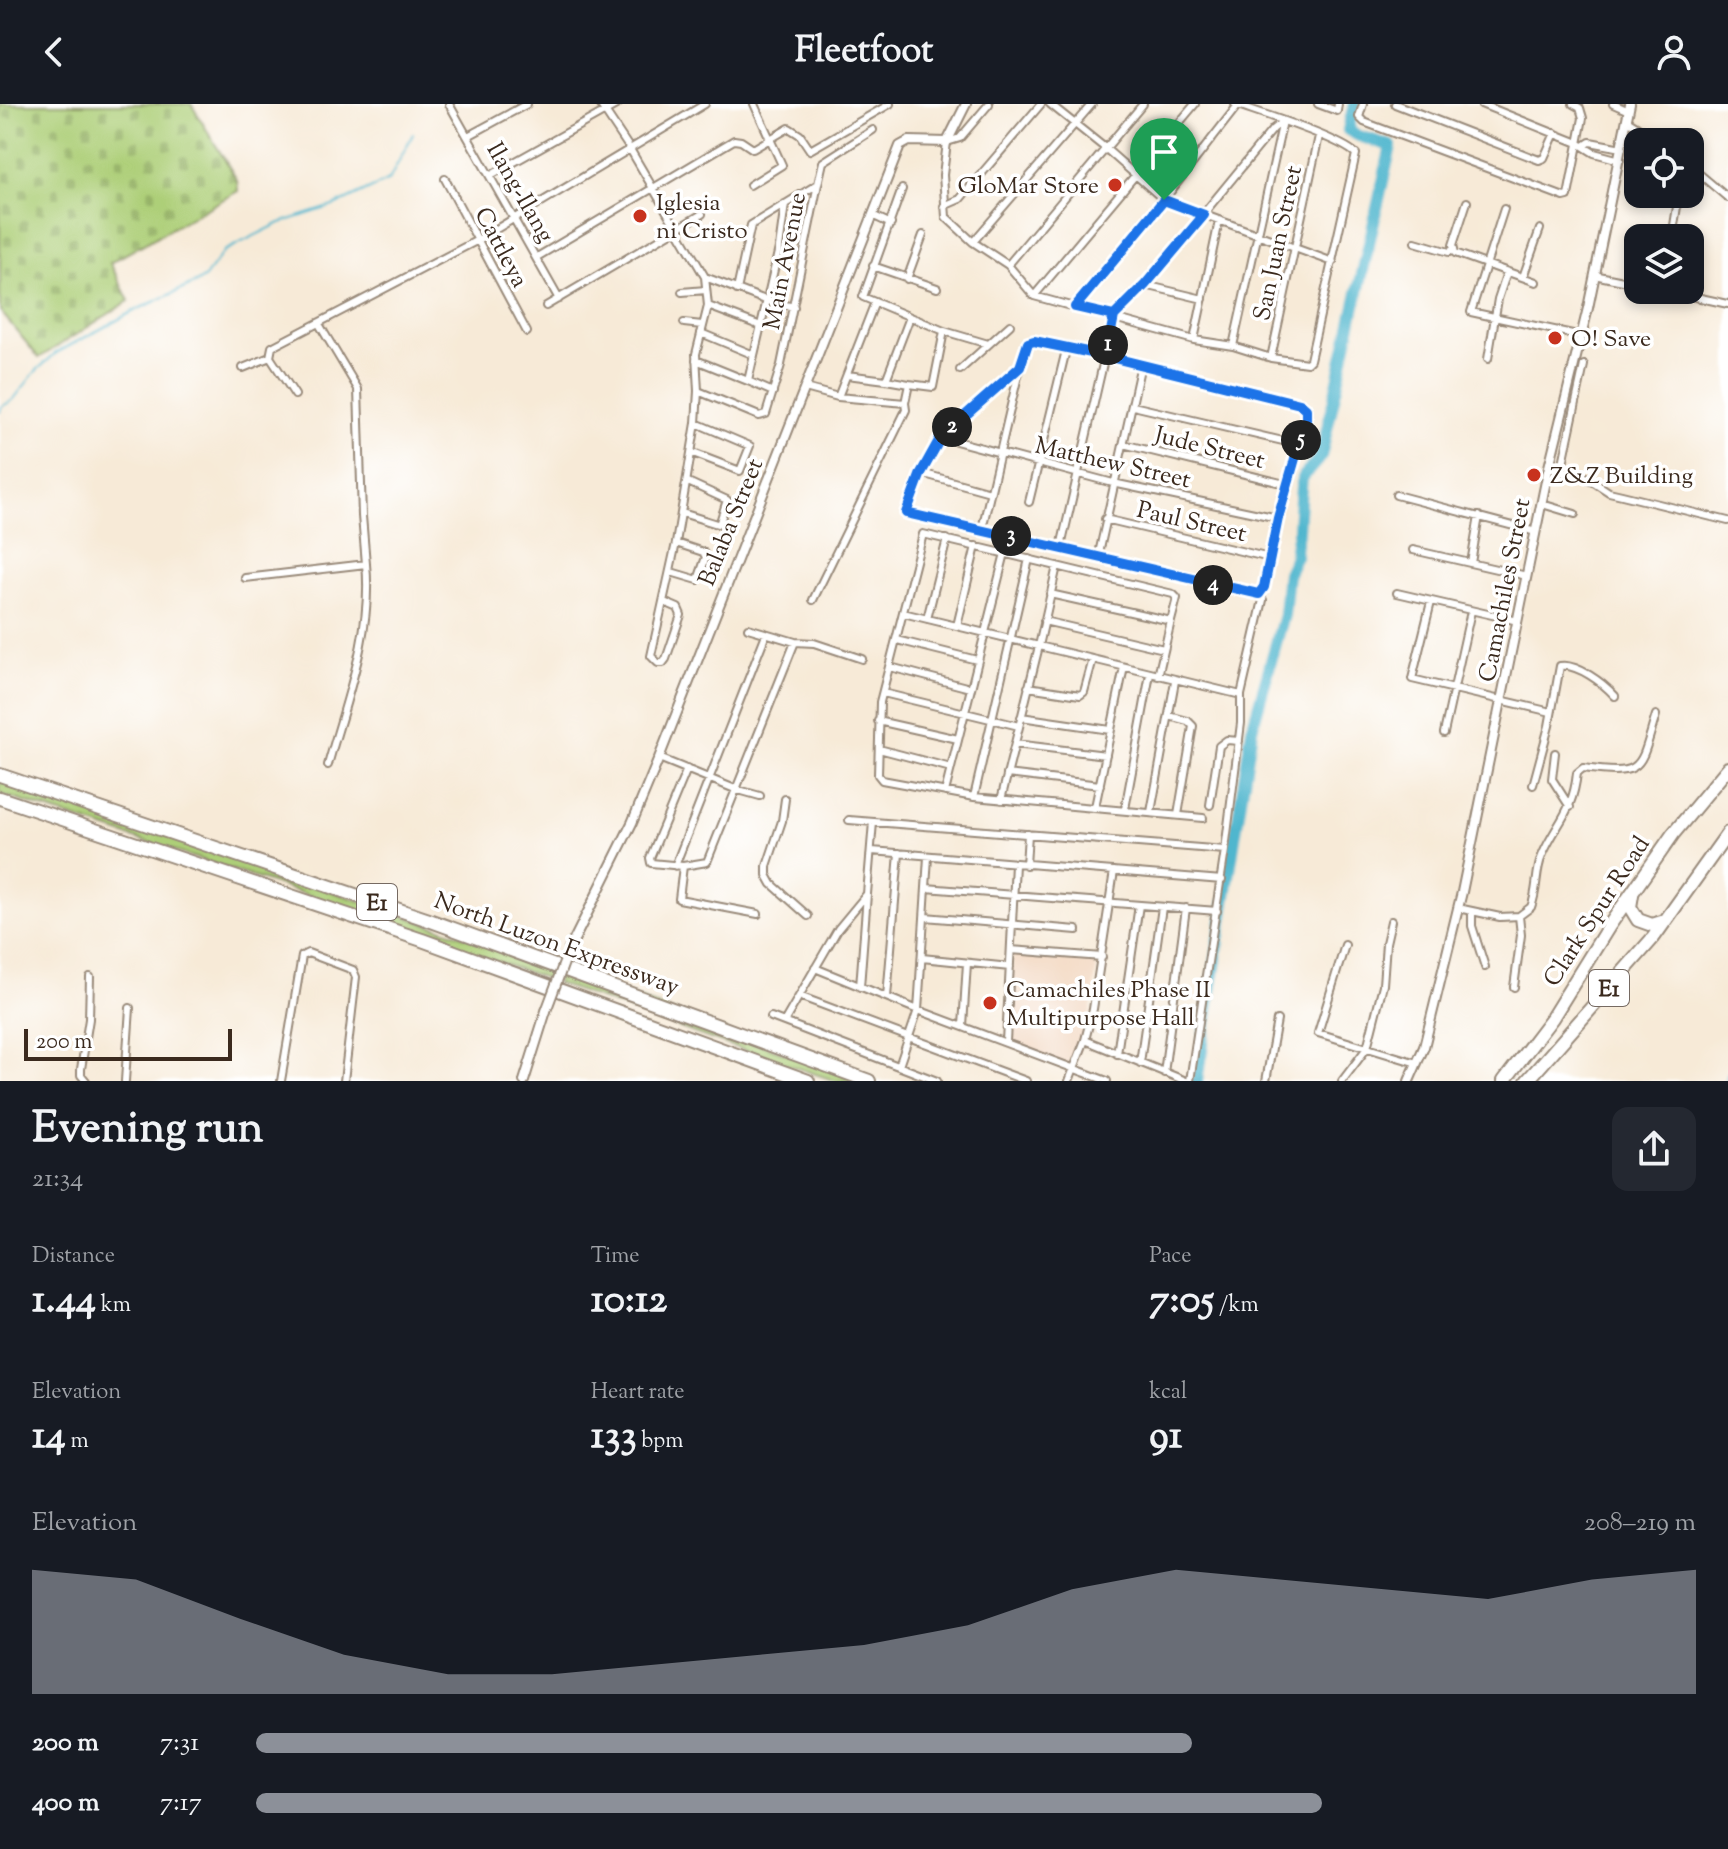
<!DOCTYPE html>
<html lang="en">
<head>
<meta charset="utf-8">
<style>
  :root { --surface:#171b24; --page:#242831; --text:#f1f3f6; --muted:#9ea1a6; --accent:#8c9099 }
  body { margin:0; font-family:"Sorts Mill Goudy",serif; background:var(--page); color:var(--text); height:100vh; display:flex; flex-direction:column; font-size:30px; white-space:nowrap }
  * { box-sizing:border-box; margin:0 }
  p { font-size:26px; color:var(--muted) }
  .icon { flex:none; width:44px; height:44px; fill:none; stroke:currentColor; stroke-width:2; stroke-linecap:round; stroke-linejoin:round }
  .map { position:relative; height:977px; overflow:hidden }
  .details { display:flex; flex-direction:column; background:var(--surface); flex:1 }
  .details>* { flex:none }
  .tools { position:absolute; left:1624px; top:24px; display:grid; gap:16px }
  .tools a { display:grid; place-items:center; width:80px; height:80px; border-radius:16px; background:var(--surface); box-shadow:0 4px 12px #0003; font-size:40px }
  .scale { position:absolute; left:24px; bottom:20px; width:208px; box-sizing:border-box; padding-left:8px; border:4px solid #3b2a1e; border-top:0; font-size:22px; line-height:28px; white-space:nowrap; color:#3b2a1e; -webkit-text-stroke:6px #fff; paint-order:stroke }
  .pin { position:absolute; display:grid; place-items:center; width:68px; height:68px; color:#fff; margin:-82px -34px; border-radius:50% 50% 50% 0; rotate:-45deg; box-shadow:0 0 8px #0007 }
  .pin .icon { rotate:45deg }
  .km { position:absolute; width:40px; height:40px; margin:-20px; border-radius:50%; background:#222; color:#fff; font-size:22px; line-height:40px; text-align:center }
  .round { display:grid; place-items:center; flex:none; width:84px; height:84px; border-radius:16px; background:var(--page) }
  .summary { display:flex; align-items:center; justify-content:space-between; height:136px; padding:0 32px }
  h1 { font-size:44px; font-weight:700; line-height:60px }
  .stats { display:grid; grid-template-columns:repeat(3,1fr); gap:12px; height:136px; padding:8px 32px }
  .stats div { display:grid; align-content:center }
  .stats b { font-size:40px; font-weight:700 }
  .stats small { font-size:22px; font-weight:400 }
  .stats p { font-size:22px }
  .chart { height:224px; padding:16px 32px }
  .chart p { display:flex; justify-content:space-between }
  .chart svg { width:100%; height:144px; margin-top:8px; fill:var(--accent); opacity:.7 }
  ul { padding:0 32px; list-style:none; font-size:26px }
  li { display:grid; grid-template-columns:128px 96px 1fr; align-items:center; height:60px }
  li i { height:20px; border-radius:10px; background:var(--accent) }
  header { display:flex; justify-content:space-between; align-items:center; height:104px; padding:0 32px; background:var(--surface); font-size:36px; font-weight:700 }
  .map>svg:first-child { display:block }
  .built { fill:#f2d5bd }
  .green { fill:#adcf78; stroke:#747c4b; stroke-width:2 }
  .cemetery { fill:url(#cemetery-stones); stroke:#747c4b; stroke-width:2 }
  .lines { fill:none; stroke-linecap:round; stroke-linejoin:round }
  .stream { stroke:#4fb6ce; stroke-width:2 }
  .river { stroke:#4fb6ce; stroke-width:12 }
  .minor-casing { stroke:#998a7a; stroke-width:10 }
  .tertiary-casing { stroke:#998a7a; stroke-width:12 }
  .motorway-casing { stroke:#998a7a; stroke-width:16 }
  .minor { stroke:#fff; stroke-width:6 }
  .tertiary { stroke:#fff; stroke-width:8 }
  .motorway { stroke:#fff; stroke-width:12 }
  .tertiary-bridge-casing { stroke:#998a7a; stroke-width:12; stroke-linecap:butt }
  .tertiary-bridge { stroke:#fff; stroke-width:8 }
  .route-casing { stroke:#fff; stroke-width:16 }
  .route { stroke:#1a73e8; stroke-width:10 }
  .poi-dot { fill:#c8321e; stroke:#fff; stroke-width:3 }
  .labels { text-anchor:middle; stroke-width:7; stroke-linejoin:round; paint-order:stroke }
  .shield { fill:#fff; stroke:#766a62; stroke-width:2 }
  .shield-label { font-size:22px; font-weight:bold; fill:#3b2a1e }
  .poi-label { font-size:24px; fill:#3b2a1e; stroke:#fff; text-anchor:start }
  .street-label { font-size:24px; fill:#3b2a1e; stroke:#fff }
</style>
</head>
<body>
<header><svg class="icon" aria-label="back" viewBox="0 0 24 24"><path d="M15 5l-7 7 7 7"/></svg>Fleetfoot<svg class="icon" aria-label="person" viewBox="0 0 24 24"><circle cx="12" cy="8" r="4"/><path d="M4 21q1-7 8-7t8 7"/></svg></header>
<div class="map">
<svg width="1728" height="977" viewBox="0 0 1728 977">
  <defs>
    <pattern id="cemetery-stones" width="16" height="16" patternUnits="userSpaceOnUse" patternTransform="scale(2)"><rect width="16" height="16" fill="#adcf78"/><path d="M2 7V4a2 2 0 0 1 4 0v3zM10 15v-3a2 2 0 0 1 4 0v3z" fill="#96b267"/></pattern>
  </defs>
  <rect width="100%" height="100%" fill="#fff"/>
  <filter id="ink" filterUnits="userSpaceOnUse"><feTurbulence type="fractalNoise" baseFrequency=".0125" numOctaves="2"/><feDisplacementMap in="SourceGraphic" scale="16" xChannelSelector="R" yChannelSelector="G"/><feConvolveMatrix kernelMatrix="1 2 1 2 8 2 1 2 1" color-interpolation-filters="sRGB"/></filter>
  <filter id="wash" filterUnits="userSpaceOnUse"><feTurbulence type="fractalNoise" baseFrequency=".006" numOctaves="4" result="noise"/><feDisplacementMap in="SourceGraphic" scale="32" xChannelSelector="R" yChannelSelector="G"/><feGaussianBlur stdDeviation="1.8" result="paint"/><feColorMatrix in="noise" values="0 0 0 0 0 0 0 0 0 0 0 0 0 0 0 0 0 1.4 0 .05"/><feComposite in="paint" operator="in"/></filter>
  <g filter="url(#wash)">
    <rect width="100%" height="100%" fill="#f7ead7"/>
    <!-- built -->
    <path class="built" d="M 1013,848 L 1098,854 L 1090,911 L 1078,950 L 1068,964 L 1006,940 Z"/>
    <!-- green -->
    <path class="green" d="M 0,675 L 555,863 L 550,876 L 293,786 L 0,690 Z
      M 561,866 L 860,977 L 836,977 L 711,935 L 556,879 Z"/>
    <!-- cemetery -->
    <path class="cemetery" d="M 0,0 L 191,0 L 237,76 L 238,87 L 110,159 L 129,197 L 39,254 L 0,207 Z"/>
    <g class="lines">
      <!-- stream -->
      <path class="stream" d="M 0,308 L 1,303 L 13,296 L 36,267 L 56,249 L 136,206 L 196,179 L 205,173 L 224,147 L 280,119 L 336,101 L 389,76 L 413,30
        M 1726,977 L 1728,969"/>
      <!-- river -->
      <path class="river" d="M 1197,977 L 1252,625 L 1284,511 L 1288,469 L 1296,452 C 1293,442 1298,436 1298,426 C 1299,409 1300,392 1302,374 L 1321,352 L 1391,42 L 1359,32 L 1348,26 L 1354,0"/>
    </g>
  </g>
  <g filter="url(#ink)">
    <g class="lines">
      <!-- minor casing -->
      <g class="minor-casing">
        <path id="minor" d="M 449,0 L 559,195
          M 600,0 L 630,45 L 705,173 L 708,202 L 696,250 L 698,287 L 696,319
          M 989,0 L 960,34 L 947,38 L 943,71 L 946,113 L 973,138 L 1008,161 L 1034,192 L 1194,236 L 1233,242 L 1271,254 L 1307,259 L 1310,256 L 1356,50 C 1340,34 1260,9 1235,0
          M 1050,0 L 1105,44 L 1164,96 L 1333,158
          M 1318,0 L 1337,7 L 1338,0
          M 1363,0 L 1359,13 L 1364,18 L 1564,93 L 1568,92 L 1583,14 L 1580,4 L 1573,0
          M 1395,0 L 1539,56 L 1544,54 L 1555,29
          M 1481,0 L 1578,39 L 1594,49 L 1620,56
          M 1613,0 L 1629,7
          M 1627,16 L 1662,38
          M 468,32 L 527,0
          M 1584,42 L 1590,38 L 1622,44
          M 1690,62 L 1728,94
          M 491,71 L 618,0
          M 445,75 L 527,228
          M 818,80 L 823,58 L 873,26
          M 750,81 L 782,61 L 754,0
          M 902,85 L 863,193 L 944,227 L 988,240
          M 1467,98 L 1453,141 L 1455,149 L 1536,178
          M 944,102 L 960,95 L 1041,0
          M 1504,105 L 1471,208 L 1582,232
          M 872,111 L 891,120
          M 1672,134 L 1679,90
          M 973,138 L 1092,0
          M 1415,138 L 1449,148 L 1453,146
          M 537,153 L 734,36 L 741,37 L 753,45 L 789,24 L 800,31 L 810,46 L 890,0
          M 1008,161 L 1143,0
          M 873,162 L 937,184
          M 1594,171 L 1638,180
          M 705,173 L 768,197 L 794,203
          M 1523,173 L 1540,125
          M 907,175 L 923,131
          M 1145,181 L 1203,195
          M 1664,186 L 1728,200
          M 682,188 L 706,186
          M 1034,192 L 1195,0
          M 546,202 L 702,110
          M 708,202 L 761,222
          M 1075,203 L 1164,96 L 1238,1
          M 684,219 L 702,221
          M 701,229 L 754,251
          M 1194,236 L 1219,117
          M 1233,242 L 1283,17
          M 270,253 L 272,243 L 478,136 L 705,0
          M 270,253 L 295,291
          M 1271,254 L 1319,32
          M 1488,255 L 1498,195 L 1507,168
          M 696,256 L 748,277
          M 1584,261 L 1562,364 L 1563,369 L 1586,373 L 1609,388 L 1622,391 L 1728,417
          M 243,264 L 270,253
          M 960,266 L 1010,221
          M 847,271 L 886,276
          M 909,280 L 933,283 L 944,227
          M 805,284 L 838,293 L 905,299 L 906,306 L 813,496
          M 698,287 L 759,312 L 766,310 L 781,261 L 818,80 L 751,121 L 737,186
          M 773,288 L 748,277 L 779,144 L 785,100
          M 838,293 L 875,198
          M 905,299 L 909,280 L 886,276 L 910,213
          M 1133,302 L 1300,341
          M 941,333 L 1113,379 L 1278,414
          M 1123,340 L 1289,381
          M 921,369 L 990,388
          M 1396,391 L 1536,428
          M 1029,398 L 1067,242
          M 1542,400 L 1575,410
          M 682,409 L 717,420 L 720,418 L 727,396 L 688,378
          M 1105,415 L 1270,454
          M 982,425 L 1020,263 L 1026,242 L 1031,237 L 1067,242 L 1300,300 L 1306,305 L 1306,316 L 1278,414 L 1264,483 L 1259,490 L 1098,454 L 982,425 L 906,409 L 921,369 L 941,333 L 1020,263
          M 1061,443 L 1114,212 L 1145,181 L 1273,25 L 1283,17
          M 1413,446 L 1527,472
          M 1098,454 L 1141,260
          M 1471,459 L 1479,412
          M 1057,462 L 1039,542 L 1241,591 L 1241,619 L 1225,746
          M 671,468 L 698,476 L 706,453 L 703,448 L 676,439
          M 245,474 L 366,460 L 362,412 L 358,285 L 319,220
          M 1397,489 L 1518,517
          M 1050,490 L 1171,517 L 1158,572
          M 664,498 L 678,504 L 681,511 L 666,555 L 663,559 L 658,559 L 651,552 L 676,439 L 696,319 L 750,342 L 740,367 L 693,349
          M 1431,498 L 1412,575 L 1551,608
          M 903,509 L 1039,542 L 1001,696
          M 927,515 L 947,435
          M 1044,517 L 1164,545
          M 1171,517 L 1177,494 L 1173,490 L 923,430 L 880,598 L 878,671 L 882,676 L 974,693 L 1203,714
          M 957,522 L 976,442
          M 748,524 L 795,538 L 814,539 L 862,555
          M 897,536 L 977,556
          M 890,563 L 970,584
          M 1028,583 L 1080,591 L 1084,588 L 1093,555
          M 883,589 L 1019,622
          M 1241,591 L 1263,496 L 1259,490
          M 1169,612 L 1188,617 L 1193,622 L 1178,711
          M 1021,613 L 1110,626
          M 878,617 L 958,635
          M 1444,629 L 1471,507
          M 1015,640 L 1106,651
          M 879,645 L 951,664
          M 1555,649 L 1552,675 L 1570,703
          M 659,654 L 735,685 L 760,692
          M 328,661 C 346,596 373,528 366,460
          M 687,665 L 650,754 L 651,759 L 683,762 L 707,758 L 795,538
          M 1007,670 L 1100,681
          M 1533,681 L 1549,622 L 1560,562 C 1577,559 1603,579 1615,592
          M 945,688 L 1005,449
          M 974,693 L 1029,455
          M 785,695 L 782,717 L 767,762 L 767,771 L 772,780 L 808,812
          M 1210,701 L 1219,642 L 1227,636 L 1239,637
          M 1095,703 L 1124,563
          M 1125,705 L 1150,570
          M 1151,708 L 1175,577
          M 849,716 L 1225,746 L 1190,977
          M 872,747 L 1222,776
          M 1026,761 L 1028,730
          M 675,762 L 766,530
          M 683,762 L 679,795 L 758,810
          M 926,784 L 1217,807
          M 1458,804 L 1500,813 L 1519,812 L 1521,831 L 1514,883
          M 1472,807 L 1472,822 L 1485,863
          M 1519,812 L 1531,803 C 1538,786 1535,768 1542,752 C 1556,719 1573,709 1577,669 L 1583,664 C 1645,672 1639,666 1656,611
          M 925,813 L 1077,826
          M 1345,841 L 1318,929 L 1417,959
          M 1011,846 L 1102,853
          M 922,854 L 1010,863
          M 815,864 L 918,906 L 1107,977
          M 860,883 L 867,790
          M 799,892 L 1026,977
          M 887,893 L 899,749
          M 771,913 L 937,977
          M 784,918 L 838,825 L 867,790 L 873,718
          M 963,922 L 967,859
          M 1085,936 L 1186,977
          M 1006,938 L 1015,760
          M 1117,950 L 1139,801
          M 1140,959 L 1162,803
          M 899,962 L 918,906 L 928,753
          M 1164,969 L 1186,804
          M 86,977 L 81,971 L 81,965 L 89,915 L 90,873
          M 125,977 L 130,904
          M 281,977 L 302,852 L 308,849 L 353,866 L 356,873 L 344,977
          M 1069,977 L 1085,936 L 1093,905 L 1114,767
          M 1266,977 L 1277,916
          M 1342,977 L 1367,944 L 1383,881 L 1386,839 L 1391,817"/>
      </g>
      <!-- tertiary casing -->
      <g class="tertiary-casing">
        <path id="tertiary" d="M 568,848 L 632,719 L 659,654 L 900,42 L 909,37 L 947,38 L 966,0
          M 524,977 L 546,907
          M 1409,977 L 1424,943 L 1462,788 L 1548,367 L 1588,204 L 1630,0"/>
      </g>
      <!-- motorway casing -->
      <g class="motorway-casing">
        <path id="motorway" d="M 0,671 L 426,815 L 869,977
          M 0,694 L 422,836 L 808,977
          M 1632,791 L 1630,803 L 1638,816 L 1652,821 L 1665,817
          M 1504,977 L 1552,914 L 1609,822 L 1673,730 L 1728,664
          M 1527,977 L 1653,834 L 1728,729"/>
      </g>
      <!-- minor -->
      <use href="#minor" class="minor"/>
      <!-- tertiary -->
      <use href="#tertiary" class="tertiary"/>
      <!-- motorway -->
      <use href="#motorway" class="motorway"/>
      <!-- tertiary-bridge casing -->
      <g class="tertiary-bridge-casing">
        <path id="tertiary-bridge" d="M 546,907 L 568,848"/>
      </g>
      <!-- tertiary-bridge -->
      <use href="#tertiary-bridge" class="tertiary-bridge"/>
    </g>
  </g>
  <g class="lines" filter="url(#ink)">
    <!-- route casing -->
    <g class="route-casing">
      <path id="route" d="M 1164,96 L 1204,111 L 1145,181 L 1114,212 L 1106,252 L 1034,237 L 1028,239 L 1020,263 L 941,333 L 921,369 L 906,409 L 1259,490 L 1264,483 L 1278,414 L 1306,316 L 1306,305 L 1300,300 L 1106,252 L 1114,212 L 1075,203 L 1164,96"/>
    </g>
    <!-- route -->
    <use href="#route" class="route"/>
  </g>
  <!-- markers -->
  <g class="poi-dot">
    <circle cx="1115" cy="81" r="8"/>
    <circle cx="640" cy="112" r="8"/>
    <circle cx="1555" cy="234" r="8"/>
    <circle cx="1534" cy="371" r="8"/>
    <circle cx="990" cy="899" r="8"/>
  </g>
  <g class="labels">
    <!-- shield labels -->
    <g class="shield">
      <rect x="357" y="780" width="40" height="36" rx="6"/>
      <rect x="1589" y="866" width="40" height="36" rx="6"/>
    </g>
    <g class="shield-label">
      <text x="377" y="806">E1</text>
      <text x="1609" y="892">E1</text>
    </g>
    <!-- poi labels -->
    <g class="poi-label">
      <text x="1099" y="89" text-anchor="end">GloMar Store</text>
      <text x="656" y="106">Iglesia<tspan x="656" dy="28">ni Cristo</tspan></text>
      <text x="1571" y="242">O! Save</text>
      <text x="1550" y="379">Z&amp;Z Building</text>
      <text x="1006" y="893">Camachiles Phase II<tspan x="1006" dy="28">Multipurpose Hall</tspan></text>
    </g>
    <!-- street labels -->
    <g class="street-label">
      <text transform="translate(521 88) rotate(60)" y="8">Ilang-Ilang</text>
      <text transform="translate(1277 139) rotate(-78)" y="8">San Juan Street</text>
      <text transform="translate(502 143) rotate(62)" y="8">Cattleya</text>
      <text transform="translate(784 157) rotate(-79)" y="8">Main Avenue</text>
      <text transform="translate(1210 343) rotate(14)" y="8">Jude Street</text>
      <text transform="translate(1113 358) rotate(13)" y="8">Matthew Street</text>
      <text transform="translate(1192 417) rotate(13)" y="8">Paul Street</text>
      <text transform="translate(730 418) rotate(-68)" y="8">Balaba Street</text>
      <text transform="translate(1504 486) rotate(-79)" y="8">Camachiles Street</text>
      <text transform="translate(1596 807) rotate(-57)" y="8">Clark Spur Road</text>
      <text transform="translate(557 839) rotate(20)" y="8">North Luzon Expressway</text>
    </g>
  </g>
</svg>
<div class="tools">
<a><svg class="icon" aria-label="locate" viewBox="0 0 24 24"><circle cx="12" cy="12" r="6"/><path d="M12 2v4M12 18v4M2 12h4M18 12h4"/></svg></a>
<a><svg class="icon" aria-label="layers" viewBox="0 0 24 24"><path d="M12 4l9 5-9 5-9-5zM3 14l9 5 9-5"/></svg></a>
</div>
<div class="scale">200 m</div>
<div class="pin" style="left:1164px;top:96px;background:#1e9e55"><svg class="icon" aria-label="arrive" viewBox="0 0 24 24"><path d="M6 21V4h12l-3 4 3 4H6"/></svg></div>
<b class="km" style="left:1108px;top:241px">1</b>
<b class="km" style="left:952px;top:323px">2</b>
<b class="km" style="left:1011px;top:432px">3</b>
<b class="km" style="left:1213px;top:481px">4</b>
<b class="km" style="left:1301px;top:336px">5</b>
</div>
<section class="details">
<div class="summary"><div><h1>Evening run</h1><p>21:34</p></div><a class="round"><svg class="icon" aria-label="share" viewBox="0 0 24 24"><path d="M12 15V3M7 8l5-5 5 5M5 13v7h14v-7"/></svg></a></div>
<div class="stats">
<div><p>Distance</p><b>1.44<small> km</small></b></div>
<div><p>Time</p><b>10:12</b></div>
<div><p>Pace</p><b>7:05<small> /km</small></b></div>
</div>
<div class="stats">
<div><p>Elevation</p><b>14<small> m</small></b></div>
<div><p>Heart rate</p><b>133<small> bpm</small></b></div>
<div><p>kcal</p><b>91</b></div>
</div>
<div class="chart"><p><span>Elevation</span>208–219 m</p>
<svg viewBox="0 0 160 44" preserveAspectRatio="none"><path d="M0 44V6L10 9L20 21L30 32L40 38L50 38L60 35L70 32L80 29L90 23L100 12L110 6L120 9L130 12L140 15L150 9L160 6V44z"/></svg>
</div>
<ul>
<li><b>200 m</b>7:31<i style="width:65%"></i></li>
<li><b>400 m</b>7:17<i style="width:74%"></i></li>
</ul>
</section>
</body>
</html>
